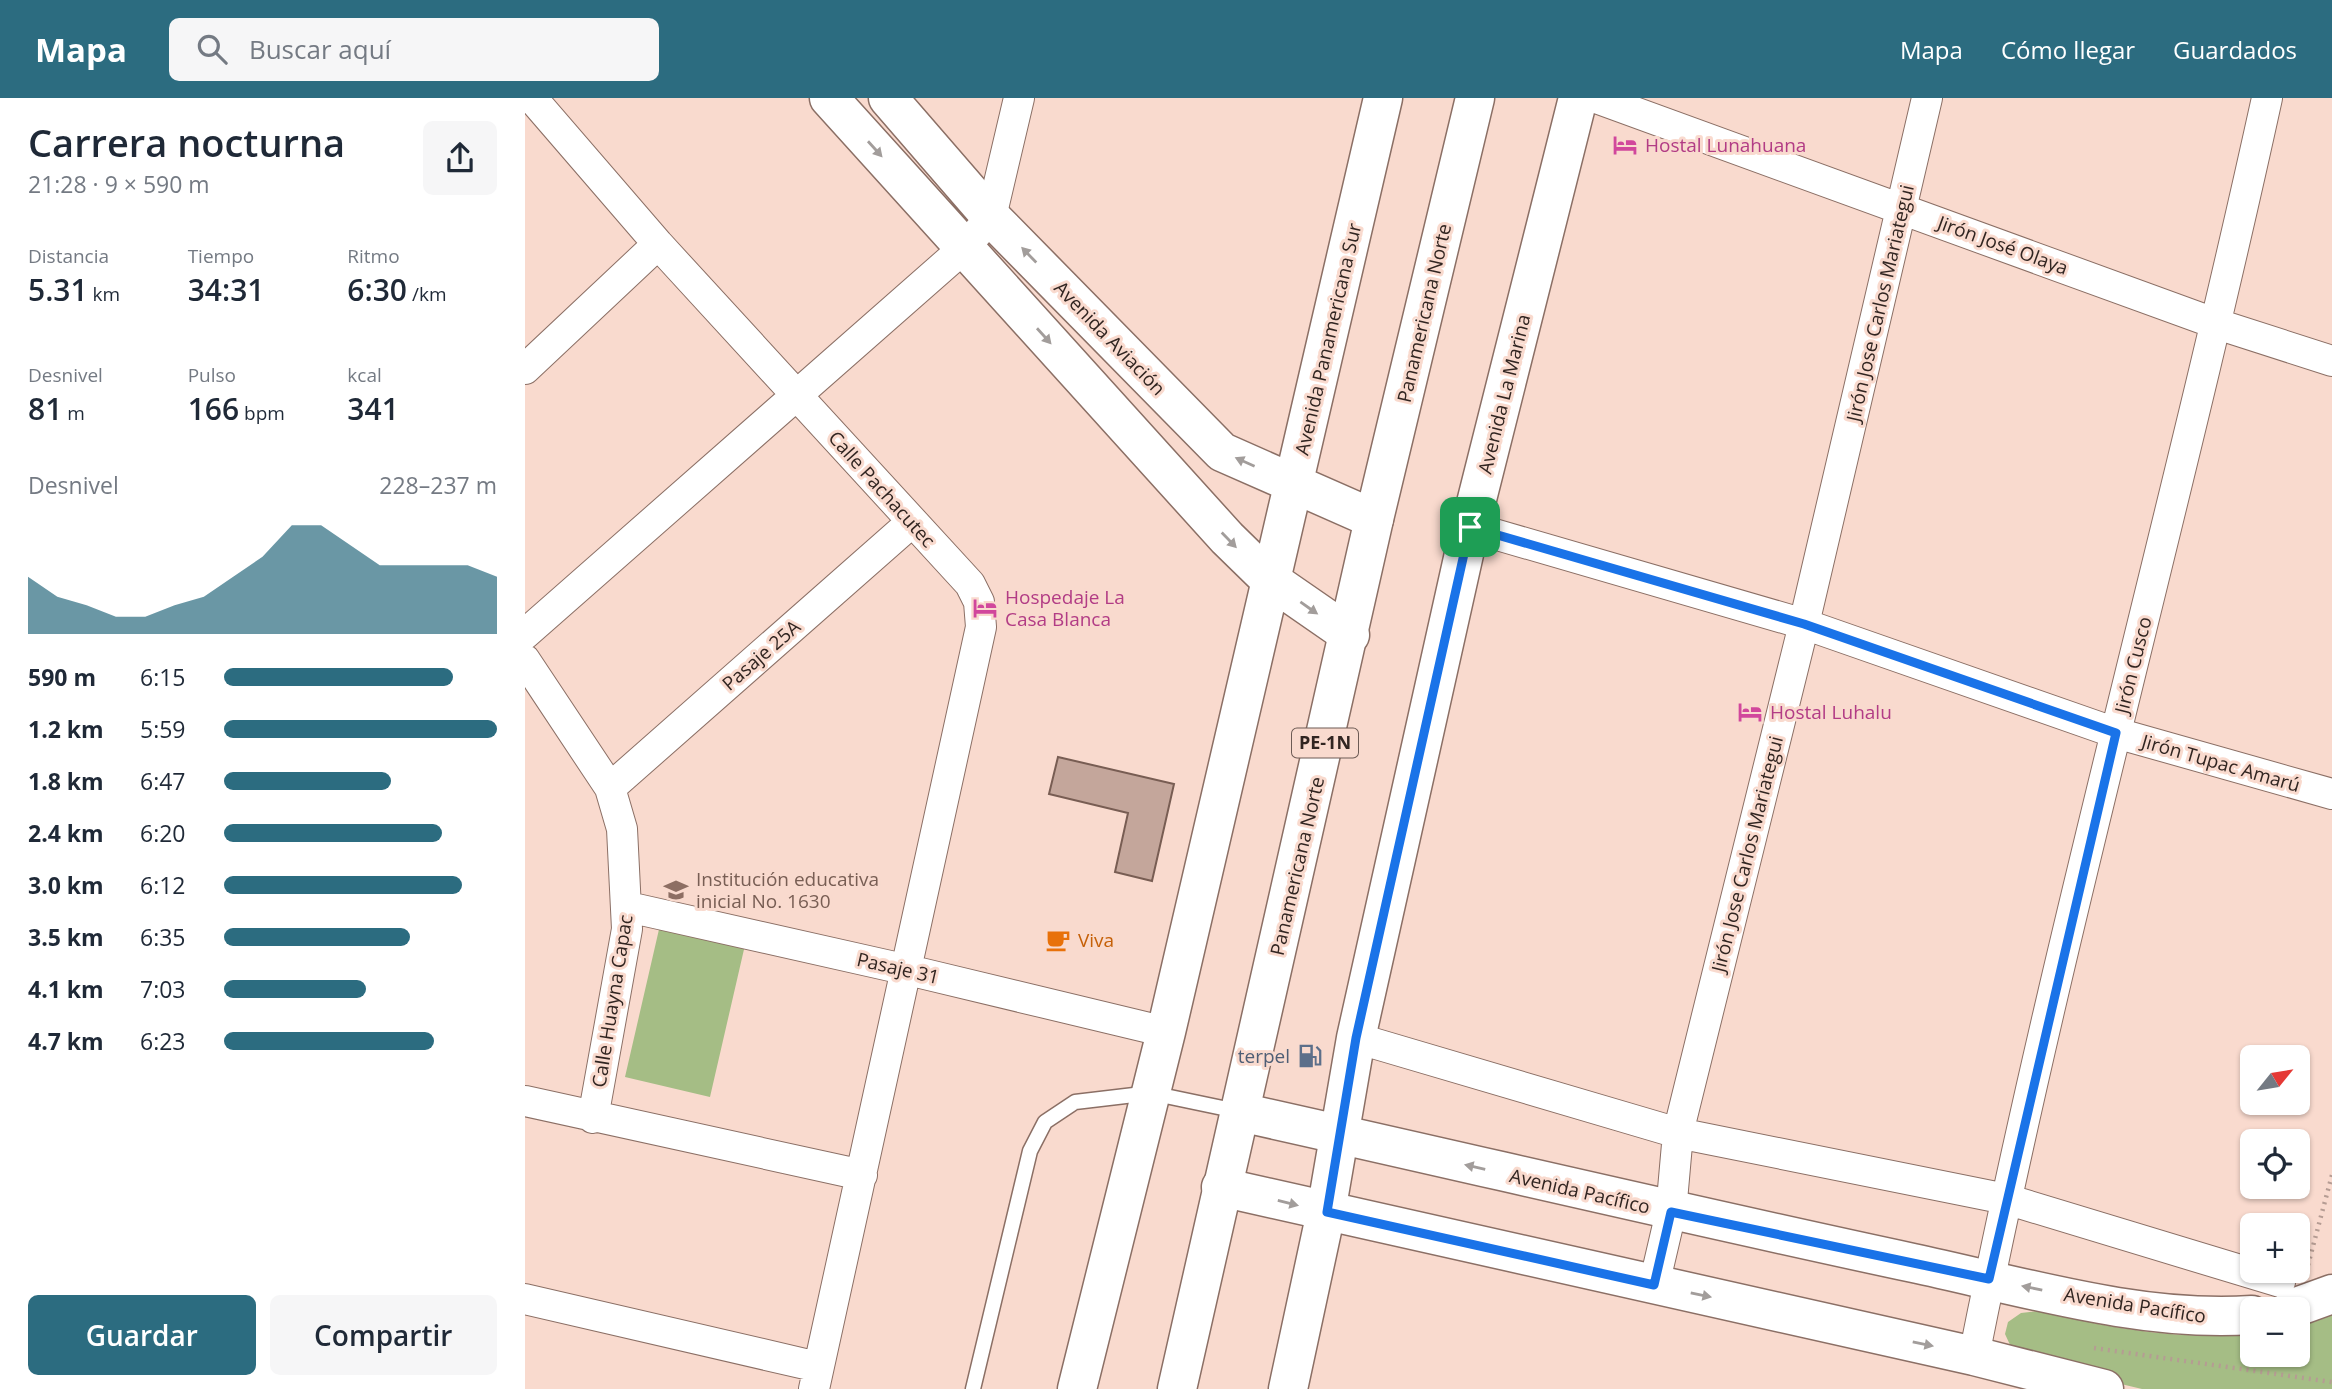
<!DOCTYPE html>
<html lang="es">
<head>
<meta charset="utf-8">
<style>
  :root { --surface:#fff; --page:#f6f6f7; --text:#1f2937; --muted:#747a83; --accent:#2c6c80 }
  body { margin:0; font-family:"Open Sans",sans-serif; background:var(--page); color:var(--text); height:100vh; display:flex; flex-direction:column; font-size:26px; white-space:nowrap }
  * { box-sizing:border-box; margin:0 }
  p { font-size:23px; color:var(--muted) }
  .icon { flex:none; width:38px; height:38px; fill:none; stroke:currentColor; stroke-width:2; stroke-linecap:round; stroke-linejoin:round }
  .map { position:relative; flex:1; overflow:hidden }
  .details { display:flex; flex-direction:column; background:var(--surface); width:525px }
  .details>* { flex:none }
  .needle { width:46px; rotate:60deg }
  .controls { position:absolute; left:1715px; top:947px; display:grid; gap:14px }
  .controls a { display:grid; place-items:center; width:70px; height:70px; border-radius:10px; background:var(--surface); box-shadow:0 2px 5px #0004; font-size:35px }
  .pin { position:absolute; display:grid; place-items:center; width:60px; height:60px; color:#fff; margin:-30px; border-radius:14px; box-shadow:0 4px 10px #0006 }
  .round { display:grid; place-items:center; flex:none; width:74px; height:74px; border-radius:10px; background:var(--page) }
  .summary { display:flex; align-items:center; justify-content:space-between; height:119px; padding:0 28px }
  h1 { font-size:38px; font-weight:600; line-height:52px }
  .metrics { display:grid; grid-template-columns:repeat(3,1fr); gap:10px; height:119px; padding:7px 28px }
  .metrics div { display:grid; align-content:center }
  .metrics b { font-size:30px; font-weight:600 }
  .metrics small { font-size:19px; font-weight:400 }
  .metrics p { font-size:19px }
  .chart { height:196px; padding:14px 28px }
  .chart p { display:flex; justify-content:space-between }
  .chart svg { width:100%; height:126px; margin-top:7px; fill:var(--accent); opacity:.7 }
  .primary-button { display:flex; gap:14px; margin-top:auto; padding:14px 28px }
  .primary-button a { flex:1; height:80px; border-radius:10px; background:var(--accent); color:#fff; font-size:28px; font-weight:600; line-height:80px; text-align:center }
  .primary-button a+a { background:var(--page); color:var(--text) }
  ul { padding:0 28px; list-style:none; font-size:23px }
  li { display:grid; grid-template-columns:112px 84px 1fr; align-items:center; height:52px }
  li i { height:18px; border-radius:9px; background:var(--accent) }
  header { display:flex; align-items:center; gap:42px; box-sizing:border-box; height:98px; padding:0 35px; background:var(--accent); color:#fff }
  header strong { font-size:33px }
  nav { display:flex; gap:38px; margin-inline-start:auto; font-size:24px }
  .search { width:490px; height:63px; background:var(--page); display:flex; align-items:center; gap:18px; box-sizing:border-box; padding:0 24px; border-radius:10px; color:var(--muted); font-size:26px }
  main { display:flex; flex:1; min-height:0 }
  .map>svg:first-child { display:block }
  .green { fill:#a5bd85 }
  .building { fill:#c4a69b; stroke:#785d53; stroke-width:2 }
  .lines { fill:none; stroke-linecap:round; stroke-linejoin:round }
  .lane-casing { stroke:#8b6f65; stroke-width:17 }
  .street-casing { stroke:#8b6f65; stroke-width:32 }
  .secondary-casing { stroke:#8b6f65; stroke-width:41 }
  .primary-casing { stroke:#8b6f65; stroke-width:41 }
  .highway-casing { stroke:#8b6f65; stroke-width:41 }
  .path { stroke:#b59c93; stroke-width:4.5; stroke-dasharray:2 5; stroke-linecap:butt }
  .lane { stroke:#fff; stroke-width:14 }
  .street { stroke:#fff; stroke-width:30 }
  .secondary { stroke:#fff; stroke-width:38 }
  .primary { stroke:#fff; stroke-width:38 }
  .highway { stroke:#fff; stroke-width:38 }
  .oneway { fill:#a29d9b }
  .route-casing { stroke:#fff; stroke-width:14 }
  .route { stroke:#1a73e8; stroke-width:9 }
  .labels { text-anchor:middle; stroke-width:6; stroke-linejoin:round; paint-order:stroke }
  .shield { fill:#f9dace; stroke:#6d5b55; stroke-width:2 }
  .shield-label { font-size:18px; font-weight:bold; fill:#312521 }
  .hotel-label { font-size:19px; fill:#b23c85; stroke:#f9dace; text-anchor:start }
  .street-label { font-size:19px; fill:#312521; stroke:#f9dace }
  .education-label { font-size:19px; fill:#785e54; stroke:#f9dace; text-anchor:start }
  .food-label { font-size:19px; fill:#c56008; stroke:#f9dace; text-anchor:start }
  .service-label { font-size:19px; fill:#4e5e75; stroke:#f9dace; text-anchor:end }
</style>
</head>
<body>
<header>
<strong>Mapa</strong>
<div class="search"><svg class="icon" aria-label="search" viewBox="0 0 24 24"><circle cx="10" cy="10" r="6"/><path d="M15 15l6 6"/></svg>Buscar aquí</div>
<nav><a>Mapa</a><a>Cómo llegar</a><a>Guardados</a></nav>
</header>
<main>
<section class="details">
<div class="summary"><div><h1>Carrera nocturna</h1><p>21:28 · 9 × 590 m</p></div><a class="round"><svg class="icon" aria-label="share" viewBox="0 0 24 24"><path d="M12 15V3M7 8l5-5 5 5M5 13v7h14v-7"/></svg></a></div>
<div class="metrics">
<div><p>Distancia</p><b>5.31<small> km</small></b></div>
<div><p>Tiempo</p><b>34:31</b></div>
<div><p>Ritmo</p><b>6:30<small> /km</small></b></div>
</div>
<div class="metrics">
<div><p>Desnivel</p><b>81<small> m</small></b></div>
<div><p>Pulso</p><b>166<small> bpm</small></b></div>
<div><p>kcal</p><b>341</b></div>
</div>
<div class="chart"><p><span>Desnivel</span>228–237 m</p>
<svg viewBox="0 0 160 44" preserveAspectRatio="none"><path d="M0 44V24L10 31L20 34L30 38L40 38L50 34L60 31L70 24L80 17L90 6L100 6L110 13L120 20L130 20L140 20L150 20L160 24V44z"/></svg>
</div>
<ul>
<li><b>590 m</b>6:15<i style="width:84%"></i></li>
<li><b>1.2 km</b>5:59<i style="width:100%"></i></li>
<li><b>1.8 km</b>6:47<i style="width:61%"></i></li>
<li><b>2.4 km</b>6:20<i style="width:80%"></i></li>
<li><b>3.0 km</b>6:12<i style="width:87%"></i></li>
<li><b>3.5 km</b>6:35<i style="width:68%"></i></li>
<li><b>4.1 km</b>7:03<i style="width:52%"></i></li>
<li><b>4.7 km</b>6:23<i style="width:77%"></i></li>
</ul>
<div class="primary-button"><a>Guardar</a><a>Compartir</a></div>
</section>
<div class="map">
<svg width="1807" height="1291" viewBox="0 0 1807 1291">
  <rect width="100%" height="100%" fill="#f9dace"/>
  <!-- green -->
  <path class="green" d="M 135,827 L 220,847 L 185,999 L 100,979 Z
    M 1512,1213 C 1578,1228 1660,1245 1727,1234 L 1727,1256 L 1773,1256 L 1773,1227 L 1807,1216 L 1807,1291 L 1617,1291 L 1512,1266 L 1486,1249 L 1480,1236 L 1483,1224 L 1496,1215 Z"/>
  <!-- building -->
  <path class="building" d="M 533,659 L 649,686 L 627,783 L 590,774 L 603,715 L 524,696 Z"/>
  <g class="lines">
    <!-- lane casing -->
    <g class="lane-casing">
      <path id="lane" d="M 448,1291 L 505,1053 L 520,1024 L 550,1004 L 626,995 L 712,1013"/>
    </g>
    <!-- street casing -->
    <g class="street-casing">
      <path id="street" d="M 7,0 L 133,146 L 445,486 L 454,504 L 456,529 L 289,1291
        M 1071,0 L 1692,226 L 1807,263
        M 0,271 L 133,146
        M 945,429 L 1279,526 L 1591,635 L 1807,696
        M 0,536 L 439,150 L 466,119 L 494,0
        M 0,562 L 85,690 L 97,731 L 102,831 L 68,1020
        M 85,690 L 387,424
        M 103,809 L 383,872 L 641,934
        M 831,940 L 1153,1035 L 1481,1101 L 1755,1184
        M 0,1003 L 337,1077
        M 1129,1187 L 1146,1114 L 1153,1035 L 1279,526 L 1402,0
        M 0,1201 L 293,1269
        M 1449,1258 C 1533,835 1650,420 1742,0"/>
    </g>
    <!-- secondary casing -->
    <g class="secondary-casing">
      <path id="secondary" d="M 304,0 L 702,440 L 744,481 L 825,537
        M 363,0 L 466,119 L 697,354 L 849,421
        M 552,1291 L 641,934 L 858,0
        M 763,1291 L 801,1114 L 831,940 L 945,429 L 1053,0"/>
    </g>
    <!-- primary casing -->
    <g class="primary-casing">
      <path id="primary" d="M 715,1014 C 940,1064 1163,1117 1388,1165 C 1496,1188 1617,1225 1727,1217
        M 696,1089 L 1449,1258 L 1579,1291
        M 1766,1211 L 1807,1196"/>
    </g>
    <!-- highway casing -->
    <g class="highway-casing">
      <path id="highway" d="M 652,1291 L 849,421 L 950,0"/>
    </g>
    <!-- path -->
    <path class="path" d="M 1783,1167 L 1807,1077
      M 1569,1250 L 1807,1284"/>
    <!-- lane -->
    <use href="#lane" class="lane"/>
    <!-- street -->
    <use href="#street" class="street"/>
    <!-- secondary -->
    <use href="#secondary" class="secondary"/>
    <!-- primary -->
    <use href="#primary" class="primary"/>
    <!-- highway -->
    <use href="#highway" class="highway"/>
  </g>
  <!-- one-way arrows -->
  <defs><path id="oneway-solid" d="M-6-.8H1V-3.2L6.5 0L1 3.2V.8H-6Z" transform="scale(1.75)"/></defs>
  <g class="oneway">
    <use href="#oneway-solid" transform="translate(350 51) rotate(48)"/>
    <use href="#oneway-solid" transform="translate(504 157) rotate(-134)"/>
    <use href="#oneway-solid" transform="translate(519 238) rotate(48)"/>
    <use href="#oneway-solid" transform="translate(720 364) rotate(-156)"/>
    <use href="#oneway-solid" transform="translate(704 442) rotate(46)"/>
    <use href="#oneway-solid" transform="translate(784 510) rotate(35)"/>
    <use href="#oneway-solid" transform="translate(950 1069) rotate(-167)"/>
    <use href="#oneway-solid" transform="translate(763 1105) rotate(14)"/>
    <use href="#oneway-solid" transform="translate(1507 1190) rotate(-168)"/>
    <use href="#oneway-solid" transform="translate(1176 1197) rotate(12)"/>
    <use href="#oneway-solid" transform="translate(1398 1246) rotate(12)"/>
  </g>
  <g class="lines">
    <!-- route casing -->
    <g class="route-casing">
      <path id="route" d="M 945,429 L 1279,526 L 1591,635 L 1464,1181 L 1146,1114 L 1129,1187 L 802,1114 L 831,940 Z"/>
    </g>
    <!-- route -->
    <use href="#route" class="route"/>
  </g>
  <!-- icons -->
  <defs>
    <g id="hotel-bare" transform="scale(1.89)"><path d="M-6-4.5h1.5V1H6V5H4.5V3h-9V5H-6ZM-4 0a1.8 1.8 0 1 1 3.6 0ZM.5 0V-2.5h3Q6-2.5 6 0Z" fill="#d1479c" stroke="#f9dace" stroke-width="2.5" paint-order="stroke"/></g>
    <g id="school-bare" transform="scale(1.89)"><path d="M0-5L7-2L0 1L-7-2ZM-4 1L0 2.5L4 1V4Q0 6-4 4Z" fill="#8d6e63" stroke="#f9dace" stroke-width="2.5" paint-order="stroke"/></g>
    <g id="cafe-bare" transform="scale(1.89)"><path d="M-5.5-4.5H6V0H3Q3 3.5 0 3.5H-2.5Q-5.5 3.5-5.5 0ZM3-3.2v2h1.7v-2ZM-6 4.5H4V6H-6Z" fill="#e8710a" stroke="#f9dace" stroke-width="2.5" paint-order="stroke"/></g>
    <g id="fuel-bare" transform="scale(1.89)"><path d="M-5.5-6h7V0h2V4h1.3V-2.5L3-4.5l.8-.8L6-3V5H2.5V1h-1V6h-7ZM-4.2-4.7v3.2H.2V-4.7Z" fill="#5c6f8a" stroke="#f9dace" stroke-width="2.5" paint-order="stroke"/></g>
  </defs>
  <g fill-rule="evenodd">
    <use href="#hotel-bare" x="1100" y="47"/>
    <use href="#hotel-bare" x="460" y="510"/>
    <use href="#hotel-bare" x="1225" y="614"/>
    <use href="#school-bare" x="151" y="792"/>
    <use href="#cafe-bare" x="533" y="842"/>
    <use href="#fuel-bare" x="785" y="958"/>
  </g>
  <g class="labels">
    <!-- shield labels -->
    <rect class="shield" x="767" y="630.5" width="66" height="29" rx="5"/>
    <g class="shield-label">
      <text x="800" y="651">PE-1N</text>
    </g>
    <!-- hotel labels -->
    <g class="hotel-label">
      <text x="1120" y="54">Hostal Lunahuana</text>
      <text x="480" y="506">Hospedaje La<tspan x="480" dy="22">Casa Blanca</tspan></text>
      <text x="1245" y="621">Hostal Luhalu</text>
    </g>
    <!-- street labels -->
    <g class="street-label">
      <text transform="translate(1478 147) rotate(20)" y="7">Jirón José Olaya</text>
      <text transform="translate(1355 205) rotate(-77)" y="7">Jirón Jose Carlos Mariategui</text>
      <text transform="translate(899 215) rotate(-77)" y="7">Panamericana Norte</text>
      <text transform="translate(585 240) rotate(46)" y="7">Avenida Aviación</text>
      <text transform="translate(803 241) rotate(-77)" y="7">Avenida Panamericana Sur</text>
      <text transform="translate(979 296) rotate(-76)" y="7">Avenida La Marina</text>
      <text transform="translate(357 391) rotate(48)" y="7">Calle Pachacutec</text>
      <text transform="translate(236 557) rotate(-41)" y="7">Pasaje 25A</text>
      <text transform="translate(1608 567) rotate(-76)" y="7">Jirón Cusco</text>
      <text transform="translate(1696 665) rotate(16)" y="7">Jirón Tupac Amarú</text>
      <text transform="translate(1222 756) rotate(-76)" y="7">Jirón Jose Carlos Mariategui</text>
      <text transform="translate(772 768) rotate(-77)" y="7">Panamericana Norte</text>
      <text transform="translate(373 870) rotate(13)" y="7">Pasaje 31</text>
      <text transform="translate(87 903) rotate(-81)" y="7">Calle Huayna Capac</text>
      <text transform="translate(1055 1093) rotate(13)" y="7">Avenida Pacífico</text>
      <text transform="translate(1610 1207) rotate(9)" y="7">Avenida Pacífico</text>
    </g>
    <!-- education labels -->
    <g class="education-label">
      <text x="171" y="788">Institución educativa<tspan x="171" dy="22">inicial No. 1630</tspan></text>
    </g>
    <!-- food labels -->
    <g class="food-label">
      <text x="553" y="849">Viva</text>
    </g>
    <!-- service labels -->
    <g class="service-label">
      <text x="765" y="965">terpel</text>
    </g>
  </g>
</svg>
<div class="controls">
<a><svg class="needle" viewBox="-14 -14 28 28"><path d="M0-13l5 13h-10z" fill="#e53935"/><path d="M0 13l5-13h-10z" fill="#747a83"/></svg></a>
<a><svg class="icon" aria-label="locate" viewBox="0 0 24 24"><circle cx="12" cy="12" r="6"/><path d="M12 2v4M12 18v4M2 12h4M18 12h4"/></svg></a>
<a>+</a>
<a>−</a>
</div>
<div class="pin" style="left:945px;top:429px;background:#1e9e55"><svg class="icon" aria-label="arrive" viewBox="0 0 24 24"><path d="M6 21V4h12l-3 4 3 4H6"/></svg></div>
</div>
</main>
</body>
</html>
